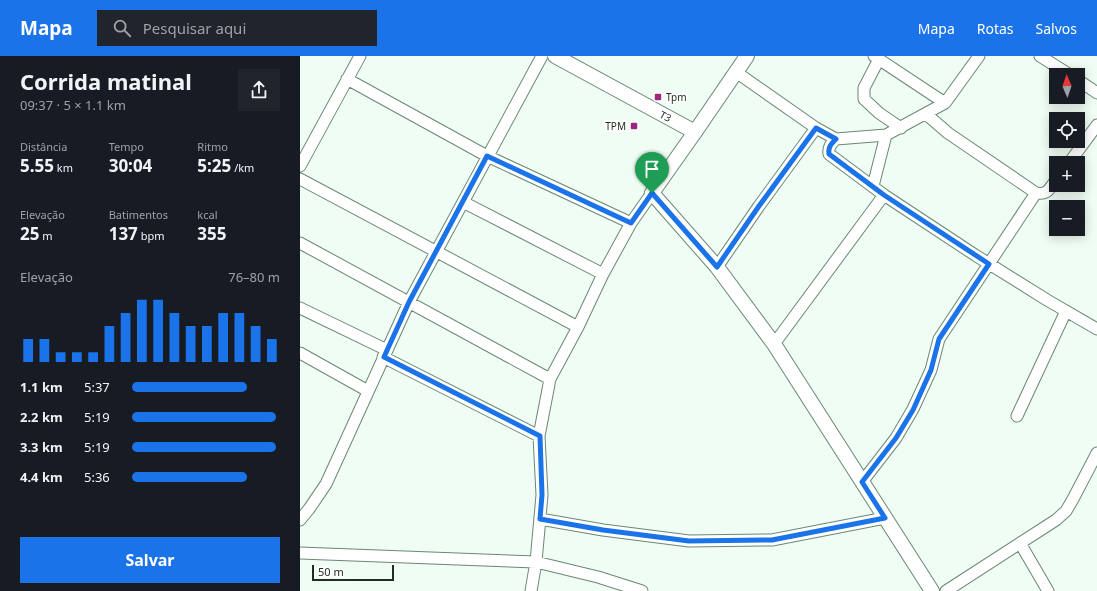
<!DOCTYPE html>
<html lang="pt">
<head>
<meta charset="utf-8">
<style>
  :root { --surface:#171b24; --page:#20242c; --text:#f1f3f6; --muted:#9ea1a6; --accent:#1a73e8 }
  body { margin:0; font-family:"Noto Sans",sans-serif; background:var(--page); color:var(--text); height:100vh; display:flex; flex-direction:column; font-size:15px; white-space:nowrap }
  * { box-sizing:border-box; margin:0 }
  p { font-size:13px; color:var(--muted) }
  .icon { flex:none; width:22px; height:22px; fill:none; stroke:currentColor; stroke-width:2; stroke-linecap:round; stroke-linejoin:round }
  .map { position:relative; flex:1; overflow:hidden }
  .panel { display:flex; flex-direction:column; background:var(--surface); width:300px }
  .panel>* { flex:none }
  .needle { width:26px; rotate:358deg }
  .fabs { position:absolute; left:749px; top:12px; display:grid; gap:8px }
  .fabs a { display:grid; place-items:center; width:36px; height:36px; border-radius:0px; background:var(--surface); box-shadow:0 2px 10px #0003; font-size:20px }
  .scale { position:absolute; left:12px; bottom:10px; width:82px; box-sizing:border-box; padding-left:4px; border:2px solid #202d24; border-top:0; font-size:11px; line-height:14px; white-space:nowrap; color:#202d24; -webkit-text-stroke:3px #fff; paint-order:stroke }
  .pin { position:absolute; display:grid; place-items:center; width:34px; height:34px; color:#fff; margin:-41px -17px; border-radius:50% 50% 50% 0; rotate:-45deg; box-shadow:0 0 4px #0007 }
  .pin .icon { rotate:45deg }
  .round { display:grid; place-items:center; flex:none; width:42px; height:42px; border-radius:0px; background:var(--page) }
  .summary { display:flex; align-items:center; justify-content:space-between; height:68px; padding:0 20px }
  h1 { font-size:22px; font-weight:700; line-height:30px }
  .stats { display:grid; grid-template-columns:repeat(3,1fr); gap:6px; height:68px; padding:4px 20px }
  .stats div { display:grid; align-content:center }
  .stats b { font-size:17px; font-weight:700 }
  .stats small { font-size:11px; font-weight:400 }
  .stats p { font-size:11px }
  .chart { height:112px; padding:8px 20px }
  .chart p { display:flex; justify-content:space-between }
  .chart svg { width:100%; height:72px; margin-top:4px; stroke:var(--accent); stroke-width:6 }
  .action { display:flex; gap:8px; margin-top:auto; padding:8px 20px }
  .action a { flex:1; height:46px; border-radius:0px; background:var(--accent); color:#fff; font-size:16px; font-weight:700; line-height:46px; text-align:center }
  ul { padding:0 20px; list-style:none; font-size:13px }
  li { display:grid; grid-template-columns:64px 48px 1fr; align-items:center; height:30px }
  li i { height:10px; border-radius:5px; background:var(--accent) }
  header { display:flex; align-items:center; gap:24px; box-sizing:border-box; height:56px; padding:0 20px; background:var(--accent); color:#fff }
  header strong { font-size:19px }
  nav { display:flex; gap:22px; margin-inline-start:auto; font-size:14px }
  .search { width:280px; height:36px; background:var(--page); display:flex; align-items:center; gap:10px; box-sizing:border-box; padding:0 14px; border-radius:0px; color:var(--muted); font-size:15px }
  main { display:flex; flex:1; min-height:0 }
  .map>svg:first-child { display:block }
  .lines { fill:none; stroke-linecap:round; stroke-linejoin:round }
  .minor-casing { stroke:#6a8873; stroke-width:13 }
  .tertiary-casing { stroke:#6a8873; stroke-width:16 }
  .minor { stroke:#fff; stroke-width:11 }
  .tertiary { stroke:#fff; stroke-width:14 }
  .route-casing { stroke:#fff; stroke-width:8 }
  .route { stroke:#1a73e8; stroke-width:5 }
  .poi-dot { fill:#9d267f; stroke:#fff; stroke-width:1.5 }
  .labels { text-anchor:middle; stroke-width:3.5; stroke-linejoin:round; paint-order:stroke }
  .poi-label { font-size:10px; fill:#202d24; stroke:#fff; text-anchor:start }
  .street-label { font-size:10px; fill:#202d24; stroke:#fff }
</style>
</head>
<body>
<header>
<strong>Mapa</strong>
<div class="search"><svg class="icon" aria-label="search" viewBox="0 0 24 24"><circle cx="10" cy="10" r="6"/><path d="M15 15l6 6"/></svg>Pesquisar aqui</div>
<nav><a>Mapa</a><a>Rotas</a><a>Salvos</a></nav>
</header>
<main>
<section class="panel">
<div class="summary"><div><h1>Corrida matinal</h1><p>09:37 · 5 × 1.1 km</p></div><a class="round"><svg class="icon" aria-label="share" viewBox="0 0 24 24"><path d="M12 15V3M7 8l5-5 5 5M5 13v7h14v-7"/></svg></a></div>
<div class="stats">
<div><p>Distância</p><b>5.55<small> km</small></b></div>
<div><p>Tempo</p><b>30:04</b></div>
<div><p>Ritmo</p><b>5:25<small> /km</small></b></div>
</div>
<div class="stats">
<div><p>Elevação</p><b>25<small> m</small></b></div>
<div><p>Batimentos</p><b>137<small> bpm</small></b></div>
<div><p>kcal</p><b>355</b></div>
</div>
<div class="chart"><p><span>Elevação</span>76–80 m</p>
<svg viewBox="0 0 160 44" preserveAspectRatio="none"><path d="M5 44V30M15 44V30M25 44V38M35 44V38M45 44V38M55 44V22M65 44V14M75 44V6M85 44V6M95 44V14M105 44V22M115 44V22M125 44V14M135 44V14M145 44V22M155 44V30"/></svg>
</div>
<ul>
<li><b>1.1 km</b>5:37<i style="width:78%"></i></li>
<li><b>2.2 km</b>5:19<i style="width:97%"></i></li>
<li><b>3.3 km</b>5:19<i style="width:97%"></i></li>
<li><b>4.4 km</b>5:36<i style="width:78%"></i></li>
</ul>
<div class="action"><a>Salvar</a></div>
</section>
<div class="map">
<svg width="797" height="535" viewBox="0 0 797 535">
  <rect width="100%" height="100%" fill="#f0fdf4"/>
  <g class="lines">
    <!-- minor casing -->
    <g class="minor-casing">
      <path id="minor" d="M 574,0 L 645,47
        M 740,0 L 770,19
        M 579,3 L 564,32 L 564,43 L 579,57 L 601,72
        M 436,16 L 516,72 L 536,83 C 531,88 528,91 529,98 L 584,139 L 675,199 L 747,244 L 797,273
        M 47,23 L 187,100 L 331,167
        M 778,24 L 797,37
        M 626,58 L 648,77 L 736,137 C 748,139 749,133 756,124
        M 536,83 L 586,79 L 645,47 L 679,0
        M 769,107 L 797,69
        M 0,110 L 60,0
        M 0,123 L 278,271
        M 573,130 L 586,79
        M 163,146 L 303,218
        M 0,187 L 250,323
        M 417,211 L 459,150 L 516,72
        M 0,252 L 87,294
        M 474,288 L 584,139
        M 0,297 L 68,335
        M 83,301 L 239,380
        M 717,360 L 766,255
        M 562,426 L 596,382 L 613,353 L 631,314 L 639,283 L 736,137
        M 240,463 L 303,474 L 389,485 L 472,484 L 585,462
        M 0,464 L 9,453 L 26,428 L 109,246 L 242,0
        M 720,487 L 748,535
        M 0,497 L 236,506 L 298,521 L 342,535
        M 231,535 L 236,506 L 242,439 L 239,380 L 250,323 L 278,271 L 303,218 L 331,167 L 352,137
        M 646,535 L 756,464 L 766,455 L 773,443 L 797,397"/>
    </g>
    <!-- tertiary casing -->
    <g class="tertiary-casing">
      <g id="tertiary">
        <path id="s1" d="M 255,0 L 395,76 L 447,0"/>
        <path d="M 395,76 L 352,137 L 417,211 L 474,288 L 632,535"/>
      </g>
    </g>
    <!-- minor -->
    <use href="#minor" class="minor"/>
    <!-- tertiary -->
    <use href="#tertiary" class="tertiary"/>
  </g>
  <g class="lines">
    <!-- route casing -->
    <g class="route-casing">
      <path id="route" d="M 516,72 L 536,83 C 531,88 528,91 529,98 L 584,139 L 689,208 L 639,283 L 631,314 L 613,354 L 596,382 L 562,426 L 585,462 L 472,484 L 389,485 L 303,474 L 240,463 L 242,439 L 240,380 L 84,301 L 109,246 L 187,100 L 331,167 L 352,137 L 417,211 L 459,150 Z"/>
    </g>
    <!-- route -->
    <use href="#route" class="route"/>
  </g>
  <!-- markers -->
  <g class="poi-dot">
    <rect x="354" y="37" width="8" height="8" rx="2"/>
    <rect x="330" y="66" width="8" height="8" rx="2"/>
  </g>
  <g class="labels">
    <!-- poi labels -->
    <g class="poi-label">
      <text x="366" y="45">Tpm</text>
      <text x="326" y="74" text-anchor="end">TPM</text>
    </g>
    <!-- street labels -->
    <g class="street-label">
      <text dy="4" stroke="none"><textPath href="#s1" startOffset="126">T3</textPath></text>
    </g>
  </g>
</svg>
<div class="fabs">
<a><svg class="needle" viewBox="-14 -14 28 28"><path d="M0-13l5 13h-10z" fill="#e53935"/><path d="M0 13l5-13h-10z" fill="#9ea1a6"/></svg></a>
<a><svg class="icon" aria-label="locate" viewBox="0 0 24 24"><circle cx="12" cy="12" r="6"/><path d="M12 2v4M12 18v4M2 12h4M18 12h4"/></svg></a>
<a>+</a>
<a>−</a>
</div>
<div class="scale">50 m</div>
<div class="pin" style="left:352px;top:137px;background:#1e9e55"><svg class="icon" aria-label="arrive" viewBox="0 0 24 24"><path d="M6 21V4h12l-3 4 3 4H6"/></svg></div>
</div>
</main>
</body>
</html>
